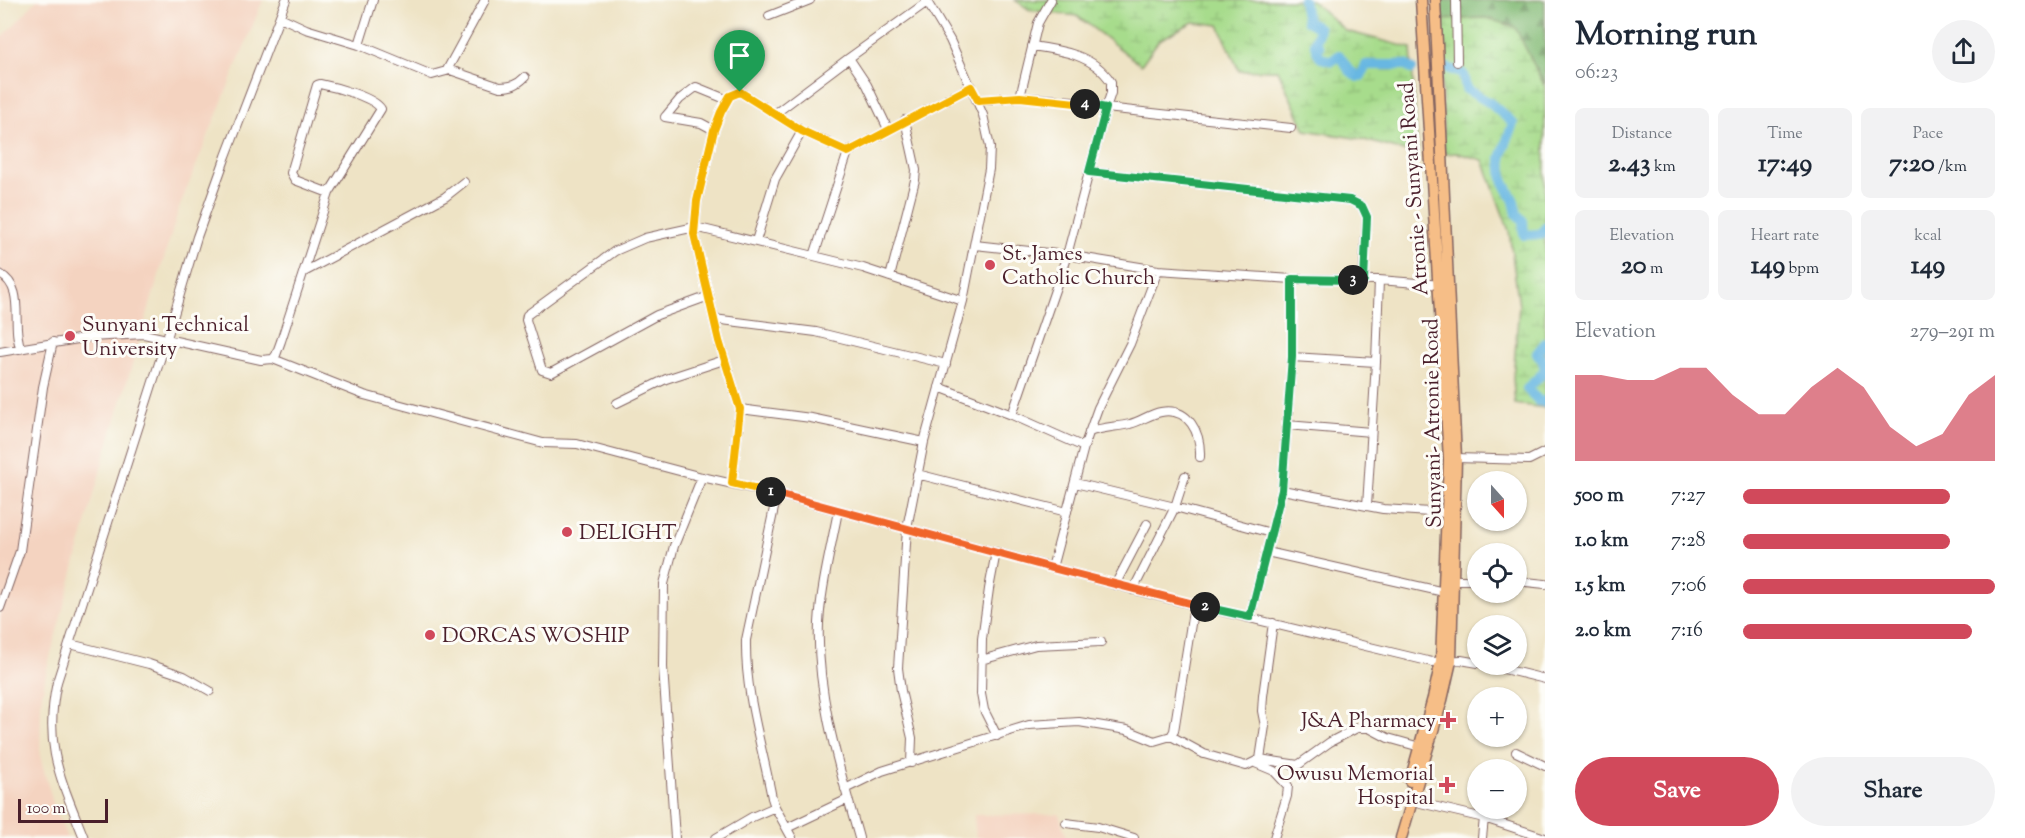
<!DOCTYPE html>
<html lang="en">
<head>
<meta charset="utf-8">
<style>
  :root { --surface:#fff; --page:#f2f2f3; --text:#1f2937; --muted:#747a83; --accent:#d1495b }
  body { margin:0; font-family:"Sorts Mill Goudy",serif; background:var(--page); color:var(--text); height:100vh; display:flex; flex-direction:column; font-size:22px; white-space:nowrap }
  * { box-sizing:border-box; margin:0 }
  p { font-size:20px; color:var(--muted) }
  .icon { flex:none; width:33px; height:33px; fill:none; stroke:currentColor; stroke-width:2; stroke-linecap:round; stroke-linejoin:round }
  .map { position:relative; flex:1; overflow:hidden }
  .details { display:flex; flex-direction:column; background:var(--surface); width:480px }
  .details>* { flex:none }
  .needle { width:39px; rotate:159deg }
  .buttons { position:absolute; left:1467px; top:471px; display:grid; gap:12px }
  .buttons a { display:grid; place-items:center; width:60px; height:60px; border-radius:50%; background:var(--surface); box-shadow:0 2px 4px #0004; font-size:30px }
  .scale { position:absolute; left:18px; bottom:15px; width:90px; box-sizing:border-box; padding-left:6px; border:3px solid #4a1f2b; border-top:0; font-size:16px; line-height:21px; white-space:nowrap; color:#4a1f2b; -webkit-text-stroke:4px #fdfcf7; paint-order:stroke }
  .pin { position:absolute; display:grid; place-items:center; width:51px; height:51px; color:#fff; margin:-62px -26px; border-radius:50% 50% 50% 0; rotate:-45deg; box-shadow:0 0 6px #0007 }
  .pin .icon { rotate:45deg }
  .km { position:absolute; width:30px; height:30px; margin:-15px; border-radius:50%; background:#222; color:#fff; font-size:16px; line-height:30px; text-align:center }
  .round { display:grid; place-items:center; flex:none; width:63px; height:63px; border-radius:32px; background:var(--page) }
  .headline { display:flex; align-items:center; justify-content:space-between; height:102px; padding:0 30px }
  h1 { font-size:33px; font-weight:700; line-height:45px }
  .figures { display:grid; grid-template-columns:repeat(3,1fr); gap:9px; height:102px; padding:6px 30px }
  .figures div { display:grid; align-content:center; border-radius:9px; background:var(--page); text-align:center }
  .figures b { font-size:26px; font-weight:700 }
  .figures small { font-size:16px; font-weight:400 }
  .figures p { font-size:16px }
  .chart { height:168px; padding:12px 30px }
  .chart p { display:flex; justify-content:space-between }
  .chart svg { width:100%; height:108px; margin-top:6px; fill:var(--accent); opacity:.7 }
  .action { display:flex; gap:12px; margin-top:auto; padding:12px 30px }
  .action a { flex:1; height:69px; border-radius:36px; background:var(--accent); color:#fff; font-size:24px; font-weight:700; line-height:69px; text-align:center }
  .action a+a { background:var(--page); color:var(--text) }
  ul { padding:0 30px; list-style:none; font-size:20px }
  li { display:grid; grid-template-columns:96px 72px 1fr; align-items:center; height:45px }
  li i { height:15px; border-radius:8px; background:var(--accent) }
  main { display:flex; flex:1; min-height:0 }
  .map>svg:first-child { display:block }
  .built { fill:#f4d3c0 }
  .forest { fill:url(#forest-firs); stroke:#686e52; stroke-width:1.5 }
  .wetland { fill:url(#wetland-marsh); stroke:#787e5c; stroke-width:1.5 }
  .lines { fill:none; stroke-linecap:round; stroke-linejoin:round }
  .river { stroke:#68b7e2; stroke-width:10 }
  .minor-casing { stroke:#836461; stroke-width:10 }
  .highway-casing { stroke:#836461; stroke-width:13 }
  .minor { stroke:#fff; stroke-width:8 }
  .highway { stroke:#f6be87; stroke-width:10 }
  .split-1-casing { stroke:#fff; stroke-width:12 }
  .split-2-casing { stroke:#fff; stroke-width:12 }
  .split-3-casing { stroke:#fff; stroke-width:12 }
  .split-4-casing { stroke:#fff; stroke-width:12 }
  .split-5-casing { stroke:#fff; stroke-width:12 }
  .split-1 { stroke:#f5b400; stroke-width:8 }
  .split-2 { stroke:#f0652b; stroke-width:8 }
  .split-3 { stroke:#22a559; stroke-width:8 }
  .split-4 { stroke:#22a559; stroke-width:8 }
  .split-5 { stroke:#f5b400; stroke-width:8 }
  .poi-dot { fill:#d1495b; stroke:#fdfcf7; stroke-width:2 }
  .labels { text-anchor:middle; stroke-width:6; stroke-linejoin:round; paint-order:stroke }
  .street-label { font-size:21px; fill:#4a1f2b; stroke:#fdfcf7 }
  .poi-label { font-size:21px; fill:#4a1f2b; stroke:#fdfcf7; text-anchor:start }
</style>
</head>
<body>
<main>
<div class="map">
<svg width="1545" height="838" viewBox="0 0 1545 838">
  <defs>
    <pattern id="forest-firs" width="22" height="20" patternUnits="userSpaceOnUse" patternTransform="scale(1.5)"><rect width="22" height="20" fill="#85bc78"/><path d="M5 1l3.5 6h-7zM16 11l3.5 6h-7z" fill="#6f9863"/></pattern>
    <pattern id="wetland-marsh" width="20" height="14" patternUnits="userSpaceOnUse" patternTransform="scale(1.5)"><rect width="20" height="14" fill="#a7dc8c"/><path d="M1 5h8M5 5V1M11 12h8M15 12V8" fill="none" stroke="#91bc79"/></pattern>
  </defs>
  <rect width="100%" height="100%" fill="#fdfcf7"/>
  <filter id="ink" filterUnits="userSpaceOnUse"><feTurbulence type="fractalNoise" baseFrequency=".0167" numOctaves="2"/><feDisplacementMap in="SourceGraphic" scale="12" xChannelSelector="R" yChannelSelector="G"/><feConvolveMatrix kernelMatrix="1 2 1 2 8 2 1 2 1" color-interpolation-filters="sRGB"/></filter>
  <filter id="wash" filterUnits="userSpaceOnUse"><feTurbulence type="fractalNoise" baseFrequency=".008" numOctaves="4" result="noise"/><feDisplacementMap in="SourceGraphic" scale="24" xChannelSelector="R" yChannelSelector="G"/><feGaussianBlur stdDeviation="1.35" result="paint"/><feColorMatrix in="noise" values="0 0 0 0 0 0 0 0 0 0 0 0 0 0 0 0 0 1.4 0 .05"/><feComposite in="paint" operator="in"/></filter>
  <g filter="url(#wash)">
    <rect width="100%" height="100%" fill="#eee3c5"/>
    <!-- built -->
    <path class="built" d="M 37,0 L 263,0 L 179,208 L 102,465 L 48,664 L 41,700 L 40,756 L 54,807 L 67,838 L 0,838 L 0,40 Z
      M 1059,814 L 1067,838 L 976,838 L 974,815 Z"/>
    <!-- forest -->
    <path class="forest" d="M 1439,0 L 1545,0 L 1545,87 L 1537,69 L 1486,18 L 1440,20 Z"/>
    <!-- wetland -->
    <path class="wetland" d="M 1015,0 L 1311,0 L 1346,31 L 1411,48 L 1418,155 L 1361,139 L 1305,130 L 1278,70 L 1239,71 L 1219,25 L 1193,22 L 1159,40 L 1141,65 L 1077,16 L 1030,10 Z
      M 1486,18 L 1515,27 L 1545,87 L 1545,408 L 1515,404 L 1513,378 L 1519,306 L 1509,231 L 1483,160 L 1457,153 L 1444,154 L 1440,20 Z"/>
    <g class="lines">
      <!-- river -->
      <path class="river" d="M 1303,0 L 1307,21 L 1319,28 L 1315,44 L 1319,47 L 1317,51 L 1321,58 L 1332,61 L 1339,55 L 1349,70 L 1358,77 L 1361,76 L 1366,65 L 1406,65 L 1412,69
        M 1448,68 L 1463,74 L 1466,89 L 1490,103 L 1513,123 L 1501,158 L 1503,180 L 1514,201 L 1517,214 L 1523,221 L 1524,235 L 1541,234 L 1545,228
        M 1545,343 L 1537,353 L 1543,361 L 1545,370
        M 1545,371 L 1527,389 L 1539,401 L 1545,402"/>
    </g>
  </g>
  <g filter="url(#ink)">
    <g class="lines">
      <!-- minor casing -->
      <g class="minor-casing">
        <path id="minor" d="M 1456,0 L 1457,62
          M 769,16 L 810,0
          M 280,17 L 306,29 L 359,45 L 432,75 L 450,70 L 500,87 C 511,87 517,85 525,77
          M 359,45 L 373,0
          M 849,58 L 867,85 L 888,129
          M 447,70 L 485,0
          M 1020,97 L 1038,23 L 1051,0
          M 978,100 L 1020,97 L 1073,101 L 1106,108 L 1111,93 L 1111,82 C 1094,55 1061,50 1032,46
          M 776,113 L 849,58 L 927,2
          M 665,117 L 680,99 L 696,87 L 728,100
          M 665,117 L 701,123 L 714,130
          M 1291,128 L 1106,108 L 1067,255 L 1158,270 L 1292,279 L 1379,280 L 1442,285
          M 1089,172 L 1350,200 L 1362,206 L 1367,217 L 1363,280
          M 756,241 L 775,179 L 802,131
          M 975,245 L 1067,255 L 1012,415
          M 814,256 L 863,268 L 963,301
          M 304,272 L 445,197 L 464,182
          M 0,274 C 27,289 10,325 21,349
          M 890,277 L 915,180 L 916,170 L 905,120
          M 1292,279 L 1292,357 L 1376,362 L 1379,280
          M 709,296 L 657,315 L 551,373 L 542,370 L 526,320 L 527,315 L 615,251 L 645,238 L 695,227 L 814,256 L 848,152 L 971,87
          M 714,319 L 816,332 L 946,364
          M 0,352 L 90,337 L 144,334 L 261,360 L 273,359 L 276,355 L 281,341 L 329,193 L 381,109 C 374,97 335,87 320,84 L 317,85 L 291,173 L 295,180 L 329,193
          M 273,359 L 364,395 L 543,443 L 577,444 L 702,477 L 777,494 L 1154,595 L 1432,662 L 1461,660 L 1478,663
          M 939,387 L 1012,415 L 1084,447 L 1052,568
          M 617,403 L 666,379 L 724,360
          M 740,409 L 811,418 L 924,442
          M 1287,425 L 1371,432
          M 1089,432 C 1102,427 1117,427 1130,424 C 1141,421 1150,414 1161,412 C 1189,407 1201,433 1200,457
          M 1084,447 L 1098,408 L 1130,344 L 1158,270
          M 1456,458 L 1529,460 L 1545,452
          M 917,474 L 1067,512
          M 732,483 L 740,409 L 719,341 L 694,234 L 697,202 L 714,130 L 721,112 L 730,96 L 740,92 L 802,131 L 848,152
          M 1075,483 L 1175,507 L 1271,533
          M 1282,490 L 1383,509 L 1446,513
          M 777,494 L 746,640 C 745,695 762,745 772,798 L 775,807 L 792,838
          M 1367,506 L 1376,362
          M 838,511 C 831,548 821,586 819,623 C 816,695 840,770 859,838
          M 996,552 L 989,589 L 982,639 L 981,694 L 984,710 L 997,736
          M 1267,552 L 1444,592
          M 1452,580 L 1478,580
          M 1516,581 L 1545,584
          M 1115,585 L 1147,524
          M 1133,590 L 1175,507 L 1185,476
          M 0,608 L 20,551 L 43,387 L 53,342
          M 1250,617 L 1282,490 L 1292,357
          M 70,644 L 149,664 L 184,676 L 210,691
          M 981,660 L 1036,645 L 1101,642
          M 1483,664 L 1545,679
          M 1171,736 L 1204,754 L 1246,766 L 1260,759 L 1298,765 L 1330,742 L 1357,728 L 1369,728 L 1388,738 L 1420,747
          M 1516,752 L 1545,766
          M 1260,759 L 1265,726 L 1262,711 L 1263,696 L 1273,623
          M 911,763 L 912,738 L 901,691 L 898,668 L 907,528 L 924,442 L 963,301 L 989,169 L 990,147 L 983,115 L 950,40 L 926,0
          M 1255,763 L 1274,771 L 1288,786 L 1287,796 L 1274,838
          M 845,789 L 882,771 L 1029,725 L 1079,722 L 1127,730 L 1154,741 L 1171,736 L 1174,731 L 1194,605
          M 1412,801 L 1484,818 L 1545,838
          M 1066,823 L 1098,827 L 1134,838
          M 787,828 L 848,799
          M 84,838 C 61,779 43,747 57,682 L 167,338 L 197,237 L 226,156 L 286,0
          M 675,838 L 663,667 L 664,584 L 674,546 L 702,477
          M 716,838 L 752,817 L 775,807
          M 1482,838 L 1484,818"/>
      </g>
      <!-- highway casing -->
      <g class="highway-casing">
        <path id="highway" d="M 1410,781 L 1433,698 L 1441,661 L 1449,459 L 1421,0
          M 1401,838 L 1442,700 L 1451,661 L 1456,458 L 1435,0"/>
      </g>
      <!-- minor -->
      <use href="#minor" class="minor"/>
      <!-- highway -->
      <use href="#highway" class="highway"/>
    </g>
  </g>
  <g class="lines" filter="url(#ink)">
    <!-- split-1 casing -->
    <g class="split-1-casing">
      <path id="split-1" d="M 740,92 L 730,96 L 721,112 L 714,130 L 697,201 L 694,234 L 719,341 L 740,409 L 732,483 L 771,492"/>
    </g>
    <!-- split-2 casing -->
    <g class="split-2-casing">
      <path id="split-2" d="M 771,492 L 1052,568 L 1205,607"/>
    </g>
    <!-- split-3 casing -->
    <g class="split-3-casing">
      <path id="split-3" d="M 1205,607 L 1250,617 L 1282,490 L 1292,357 L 1292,279 L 1353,280"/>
    </g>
    <!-- split-4 casing -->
    <g class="split-4-casing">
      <path id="split-4" d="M 1085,104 L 1106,108 L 1089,172 L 1350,200 L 1362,206 L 1367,217 L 1364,280 L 1353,280"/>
    </g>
    <!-- split-5 casing -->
    <g class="split-5-casing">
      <path id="split-5" d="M 740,92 L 802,131 L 848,152 L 971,87 L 978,100 L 1020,97 L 1085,104"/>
    </g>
    <!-- split-1 -->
    <use href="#split-1" class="split-1"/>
    <!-- split-2 -->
    <use href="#split-2" class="split-2"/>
    <!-- split-3 -->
    <use href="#split-3" class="split-3"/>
    <!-- split-4 -->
    <use href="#split-4" class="split-4"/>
    <!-- split-5 -->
    <use href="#split-5" class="split-5"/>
  </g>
  <!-- markers -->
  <g class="poi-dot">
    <circle cx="990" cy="265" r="6"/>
    <circle cx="70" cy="336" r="6"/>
    <circle cx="567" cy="532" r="6"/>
    <circle cx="430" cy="635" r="6"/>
    <path d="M1445 711h6v6h6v6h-6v6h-6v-6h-6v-6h6z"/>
    <path d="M1444 776h6v6h6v6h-6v6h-6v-6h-6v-6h6z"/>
  </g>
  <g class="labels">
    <!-- street labels -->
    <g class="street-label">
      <text transform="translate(1413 189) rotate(-94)" y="7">Atronie - Sunyani Road</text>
      <text transform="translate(1432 423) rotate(-91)" y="7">Sunyani- Atronie Road</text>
    </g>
    <!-- poi labels -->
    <g class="poi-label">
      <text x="1002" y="260">St. James<tspan x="1002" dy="24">Catholic Church</tspan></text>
      <text x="82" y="331">Sunyani Technical<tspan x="82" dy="24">University</tspan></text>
      <text x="579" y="539">DELIGHT</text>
      <text x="442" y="642">DORCAS WOSHIP</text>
      <text x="1436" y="727" text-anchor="end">J&amp;A Pharmacy</text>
      <text x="1434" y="780" text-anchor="end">Owusu Memorial<tspan x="1434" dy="24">Hospital</tspan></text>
    </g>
  </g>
</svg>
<div class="buttons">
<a><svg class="needle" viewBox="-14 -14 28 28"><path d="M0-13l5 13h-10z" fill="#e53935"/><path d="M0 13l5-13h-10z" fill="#747a83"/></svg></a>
<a><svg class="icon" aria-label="locate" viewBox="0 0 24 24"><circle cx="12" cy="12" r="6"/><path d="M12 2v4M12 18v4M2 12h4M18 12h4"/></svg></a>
<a><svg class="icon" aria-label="layers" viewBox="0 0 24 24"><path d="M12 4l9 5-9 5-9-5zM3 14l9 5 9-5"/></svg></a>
<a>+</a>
<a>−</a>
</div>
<div class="scale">100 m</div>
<div class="pin" style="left:740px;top:92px;background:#1e9e55"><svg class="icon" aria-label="arrive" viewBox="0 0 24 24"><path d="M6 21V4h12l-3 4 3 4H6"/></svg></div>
<b class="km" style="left:771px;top:492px">1</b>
<b class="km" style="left:1205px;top:607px">2</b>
<b class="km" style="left:1353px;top:280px">3</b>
<b class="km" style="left:1085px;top:104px">4</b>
</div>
<section class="details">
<div class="headline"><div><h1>Morning run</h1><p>06:23</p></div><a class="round"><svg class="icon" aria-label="share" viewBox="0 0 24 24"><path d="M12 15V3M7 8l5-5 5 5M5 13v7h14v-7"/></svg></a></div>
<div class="figures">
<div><p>Distance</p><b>2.43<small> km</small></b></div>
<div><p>Time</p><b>17:49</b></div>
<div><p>Pace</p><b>7:20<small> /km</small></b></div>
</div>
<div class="figures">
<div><p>Elevation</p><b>20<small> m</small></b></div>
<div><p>Heart rate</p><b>149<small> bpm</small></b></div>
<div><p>kcal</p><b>149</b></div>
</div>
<div class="chart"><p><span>Elevation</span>279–291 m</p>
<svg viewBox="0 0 160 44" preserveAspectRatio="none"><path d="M0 44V9L10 9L20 11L30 11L40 6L50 6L60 17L70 25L80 25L90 14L100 6L110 14L120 30L130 38L140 33L150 17L160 9V44z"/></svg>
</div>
<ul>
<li><b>500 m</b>7:27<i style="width:82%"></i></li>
<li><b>1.0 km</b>7:28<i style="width:82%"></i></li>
<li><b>1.5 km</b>7:06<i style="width:100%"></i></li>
<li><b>2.0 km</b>7:16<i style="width:91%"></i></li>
</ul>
<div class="action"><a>Save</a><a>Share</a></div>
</section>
</main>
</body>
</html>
